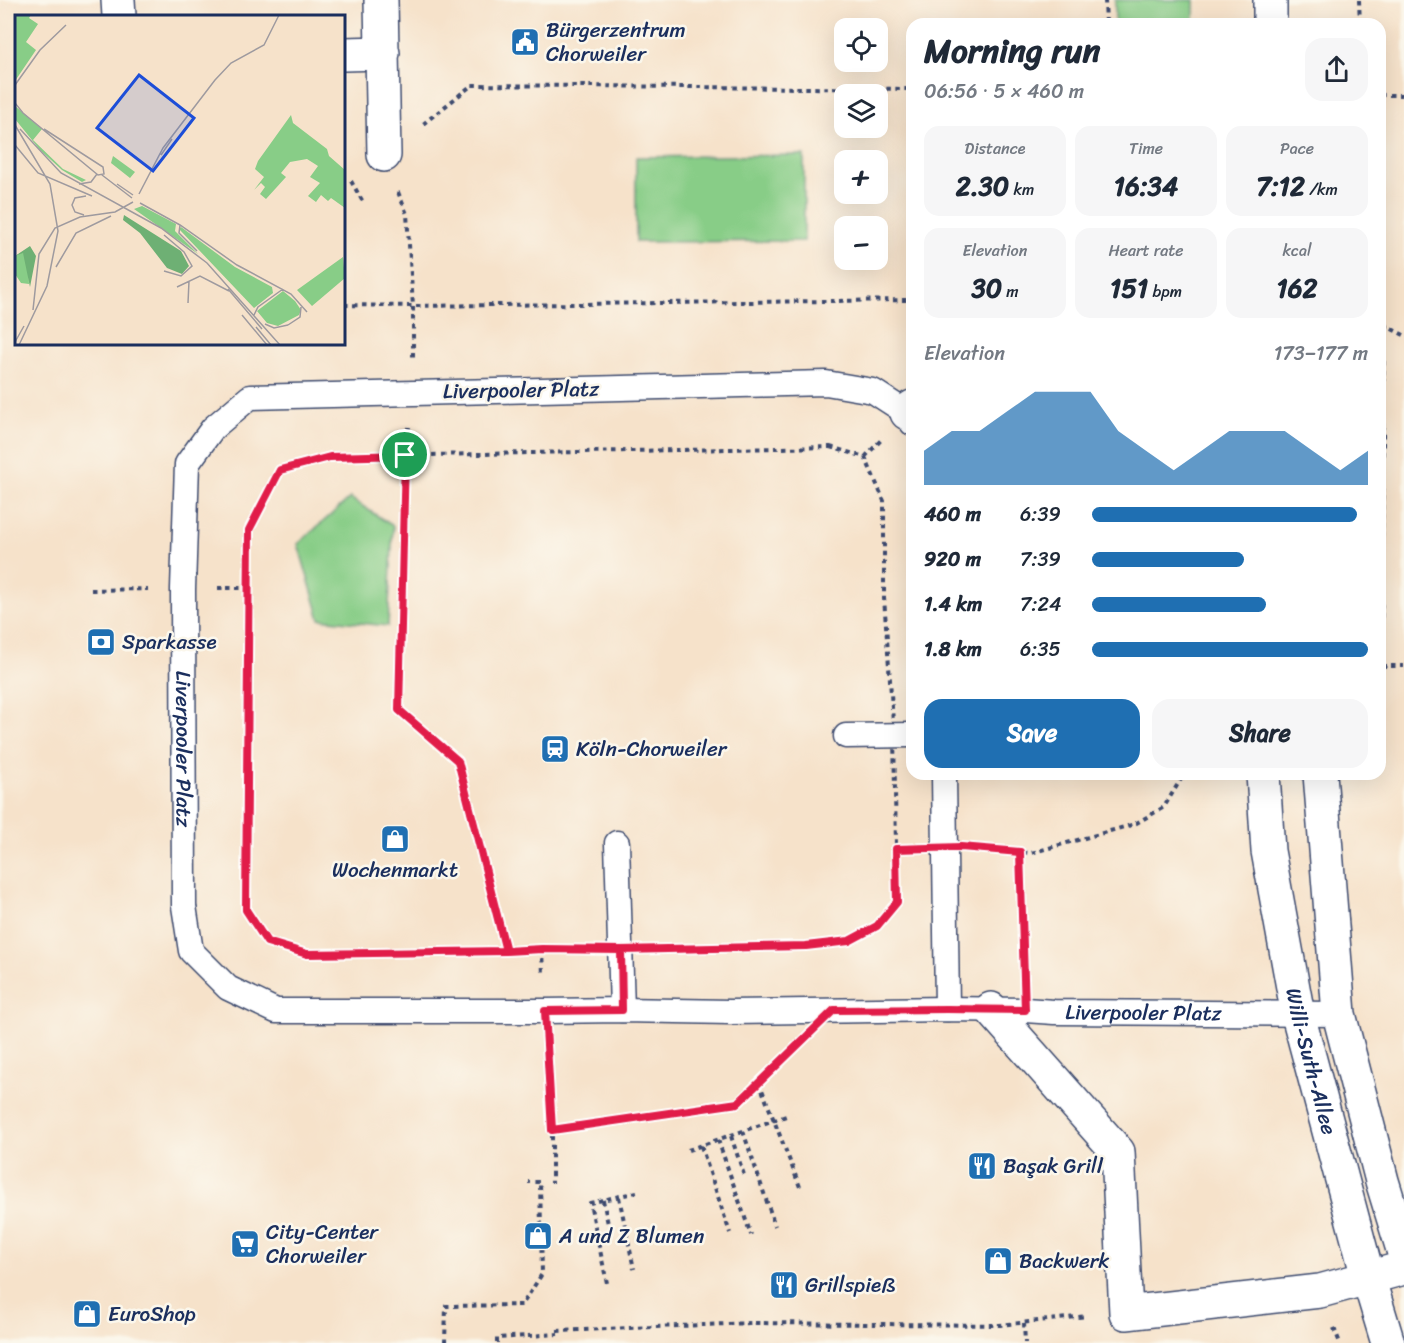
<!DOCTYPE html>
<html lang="en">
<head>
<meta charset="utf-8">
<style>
  :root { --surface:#fff; --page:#f6f6f7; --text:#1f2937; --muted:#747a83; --accent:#1f6fb2 }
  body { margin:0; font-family:Sriracha,sans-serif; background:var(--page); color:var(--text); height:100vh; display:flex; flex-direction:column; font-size:22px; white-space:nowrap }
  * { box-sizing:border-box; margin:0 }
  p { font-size:20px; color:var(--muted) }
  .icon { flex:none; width:33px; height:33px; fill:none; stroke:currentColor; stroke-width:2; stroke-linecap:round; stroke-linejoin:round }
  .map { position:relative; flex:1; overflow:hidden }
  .side { position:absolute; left:906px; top:18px; width:480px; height:762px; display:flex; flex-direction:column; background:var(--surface); border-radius:18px; box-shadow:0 6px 24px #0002 }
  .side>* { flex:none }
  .tools { position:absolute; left:834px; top:18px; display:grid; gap:12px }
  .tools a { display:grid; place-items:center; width:54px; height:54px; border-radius:12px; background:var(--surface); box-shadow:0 6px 24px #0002; font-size:30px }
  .pin { position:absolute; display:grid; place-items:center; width:51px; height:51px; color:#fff; margin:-26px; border:3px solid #fff; border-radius:50%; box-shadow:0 2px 6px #0007 }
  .round { display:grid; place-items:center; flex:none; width:63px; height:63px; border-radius:18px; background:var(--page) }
  .head { display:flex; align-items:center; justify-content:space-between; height:102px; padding:0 18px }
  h1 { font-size:33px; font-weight:800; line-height:45px }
  .stats { display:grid; grid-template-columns:repeat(3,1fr); gap:9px; height:102px; padding:6px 18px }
  .stats div { display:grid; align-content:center; border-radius:15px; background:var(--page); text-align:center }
  .stats b { font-size:26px; font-weight:800 }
  .stats small { font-size:16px; font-weight:400 }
  .stats p { font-size:16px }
  .chart { height:168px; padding:12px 18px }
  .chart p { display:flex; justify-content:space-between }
  .chart svg { width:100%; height:108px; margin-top:6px; fill:var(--accent); opacity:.7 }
  .action { display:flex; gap:12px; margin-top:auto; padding:12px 18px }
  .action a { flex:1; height:69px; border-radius:18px; background:var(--accent); color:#fff; font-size:24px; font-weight:800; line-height:69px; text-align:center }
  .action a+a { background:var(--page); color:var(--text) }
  ul { padding:0 18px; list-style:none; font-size:20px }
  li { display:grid; grid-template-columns:96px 72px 1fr; align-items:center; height:45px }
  li i { height:15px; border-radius:8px; background:var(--accent) }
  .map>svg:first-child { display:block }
  .green { fill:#88cd87; stroke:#527e72; stroke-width:1.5 }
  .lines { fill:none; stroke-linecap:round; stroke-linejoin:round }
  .service-casing { stroke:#3c4a6e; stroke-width:27 }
  .pedestrian-casing { stroke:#3c4a6e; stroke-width:36 }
  .tertiary-casing { stroke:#3c4a6e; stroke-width:36 }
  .path { stroke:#3c4a6e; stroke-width:4; stroke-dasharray:4.5 4.5; stroke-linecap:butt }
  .service { stroke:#fff; stroke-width:24 }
  .pedestrian { stroke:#fff; stroke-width:33 }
  .tertiary { stroke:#fff; stroke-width:33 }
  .route-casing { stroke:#fff; stroke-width:12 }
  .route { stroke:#e11d48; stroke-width:8 }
  .labels { text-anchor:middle; stroke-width:5; stroke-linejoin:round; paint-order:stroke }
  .poi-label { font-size:21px; fill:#1b2f5e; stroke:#fbf7ec; text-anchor:start }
  .street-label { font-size:21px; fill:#1b2f5e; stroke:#fbf7ec }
  .inset-road { fill:none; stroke:#9e9a9f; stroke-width:1.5 }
  .view { fill:#1d4ed8; fill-opacity:0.15; stroke:#1d4ed8; stroke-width:3 }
  .inset-edge { fill:none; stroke:#1b2f5e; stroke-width:3 }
</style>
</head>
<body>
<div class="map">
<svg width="1404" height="1343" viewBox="0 0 1404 1343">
  <rect width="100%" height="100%" fill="#fbf7ec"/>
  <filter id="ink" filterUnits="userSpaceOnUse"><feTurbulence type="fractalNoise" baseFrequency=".0167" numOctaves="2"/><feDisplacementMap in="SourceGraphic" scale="12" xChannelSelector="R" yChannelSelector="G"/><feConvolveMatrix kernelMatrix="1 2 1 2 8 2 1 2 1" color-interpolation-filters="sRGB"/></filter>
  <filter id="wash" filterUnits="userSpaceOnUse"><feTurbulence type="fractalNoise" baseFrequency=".008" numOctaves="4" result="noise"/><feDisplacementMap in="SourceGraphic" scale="24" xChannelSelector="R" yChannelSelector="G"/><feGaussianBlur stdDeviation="1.35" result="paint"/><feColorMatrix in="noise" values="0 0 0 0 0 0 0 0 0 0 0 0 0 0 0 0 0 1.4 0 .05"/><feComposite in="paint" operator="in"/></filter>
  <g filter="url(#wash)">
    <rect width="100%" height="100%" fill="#f6e2ca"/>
    <!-- green -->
    <path class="green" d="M 1115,0 L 1194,0 L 1194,24 L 1115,24 Z
      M 804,155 L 804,241 L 636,242 L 636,157 Z
      M 350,498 L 393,526 L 388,626 L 320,619 L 298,544 Z"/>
  </g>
  <g filter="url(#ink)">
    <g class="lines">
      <!-- service casing -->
      <g class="service-casing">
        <g id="service">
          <path id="s1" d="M 912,423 L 907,413 L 873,391 L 826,383 L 250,397 L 213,428 L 187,464 L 183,589 L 184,906 L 191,951 L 228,988 L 276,1011 L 545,1011 L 622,1010 L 730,1012 L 947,1009 L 1025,1010 L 1054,1012 L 1339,1014"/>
          <path d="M 846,736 L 912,735"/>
          <path d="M 944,774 L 947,1009"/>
          <path d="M 617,843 L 622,1010"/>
        </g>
      </g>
      <!-- pedestrian casing -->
      <g class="pedestrian-casing">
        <path id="pedestrian" d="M 118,0 L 119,16
          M 381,0 L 384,155
          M 344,54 L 383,53
          M 907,413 L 912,407
          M 991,1009 L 1118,1152 L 1126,1313 L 1320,1291 L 1404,1268"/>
      </g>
      <!-- tertiary casing -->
      <g class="tertiary-casing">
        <g id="tertiary">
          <path d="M 1270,0 L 1270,24"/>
          <path id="s2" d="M 1263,774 L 1268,851 L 1298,1015 L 1368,1277 L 1388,1343"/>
          <path d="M 1320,774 L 1339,1014 L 1382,1181 L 1404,1253"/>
        </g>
      </g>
      <!-- path -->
      <path class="path" d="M 1105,0 L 1106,24
        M 1359,0 L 1360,24
        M 1380,95 L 1404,95
        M 423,124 L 472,85 L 912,89
        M 351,181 L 363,202
        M 398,192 L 407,214 L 413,306 L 413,359
        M 1380,289 L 1384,325 L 1404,335
        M 344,305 L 413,306 L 912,300
        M 1384,325 L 1381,666 L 1404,666
        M 409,427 L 405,455 L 399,710 L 458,761 L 506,951
        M 830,447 L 865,457 L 884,501 L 884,598 L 894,735 L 897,902 L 877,926 L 849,941 L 806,946 L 621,950 L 542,949 L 506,951 L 307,954 L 267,943 L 246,910 L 249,530 L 280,470 L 330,457 Z
        M 865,457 L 881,440
        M 218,588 L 249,588
        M 91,590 L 148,589
        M 978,848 L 1031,853 L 1135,824 L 1164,807 L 1184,774
        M 896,849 L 911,849
        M 1020,852 L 1024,974
        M 542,949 L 543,975
        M 547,1046 L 552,1130 L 552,1183
        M 759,1082 L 800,1187
        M 552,1130 L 737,1103 L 796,1047
        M 743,1131 L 775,1226
        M 731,1136 L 745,1178
        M 718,1140 L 751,1235
        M 701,1146 L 730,1233
        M 688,1150 L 786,1116
        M 619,1197 L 634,1269
        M 603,1200 L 608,1224
        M 607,1283 L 590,1203 L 637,1192
        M 1024,1323 L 1025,1343
        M 1334,1328 L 1340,1343
        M 557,1331 L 752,1323 L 1000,1325 L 1087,1316
        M 445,1343 L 446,1306 L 522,1305 L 542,1274 L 540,1182 L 528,1182
        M 497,1343 L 497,1338 L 558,1334"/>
      <!-- service -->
      <use href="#service" class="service"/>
      <!-- pedestrian -->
      <use href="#pedestrian" class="pedestrian"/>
      <!-- tertiary -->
      <use href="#tertiary" class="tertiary"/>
    </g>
  </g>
  <g class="lines" filter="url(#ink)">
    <!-- route casing -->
    <g class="route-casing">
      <path id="route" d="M 405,455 L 330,457 L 280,470 L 249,530 L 246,910 L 267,942 L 307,954 L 506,951 L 542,949 L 621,950 L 622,1010 L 545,1011 L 552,1130 L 738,1103 L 834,1010 L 947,1009 L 1025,1010 L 1020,852 L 961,847 L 896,849 L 897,902 L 877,926 L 849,941 L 806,946 L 621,950 L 542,949 L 506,951 L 458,761 L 399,710 L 405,455"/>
    </g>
    <!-- route -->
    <use href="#route" class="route"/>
  </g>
  <!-- icons -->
  <defs>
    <g id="civic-square" transform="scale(1.5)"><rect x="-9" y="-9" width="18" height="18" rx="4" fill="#1f6fb2" stroke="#fbf7ec"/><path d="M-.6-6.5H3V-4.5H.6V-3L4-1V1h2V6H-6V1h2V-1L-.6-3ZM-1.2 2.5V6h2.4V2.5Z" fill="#fff"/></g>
    <g id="bank-square" transform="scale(1.5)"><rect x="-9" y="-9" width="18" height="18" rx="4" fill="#1f6fb2" stroke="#fbf7ec"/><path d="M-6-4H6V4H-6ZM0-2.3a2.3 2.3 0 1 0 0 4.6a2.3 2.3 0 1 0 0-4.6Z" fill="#fff"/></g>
    <g id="station-square" transform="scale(1.5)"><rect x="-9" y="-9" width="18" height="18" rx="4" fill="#1f6fb2" stroke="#fbf7ec"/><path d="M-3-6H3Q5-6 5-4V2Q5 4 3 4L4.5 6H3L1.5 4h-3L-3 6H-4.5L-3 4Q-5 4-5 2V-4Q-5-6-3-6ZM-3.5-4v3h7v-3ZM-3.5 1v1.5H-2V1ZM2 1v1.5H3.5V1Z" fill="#fff"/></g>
    <g id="shop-square" transform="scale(1.5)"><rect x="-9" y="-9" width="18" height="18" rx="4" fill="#1f6fb2" stroke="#fbf7ec"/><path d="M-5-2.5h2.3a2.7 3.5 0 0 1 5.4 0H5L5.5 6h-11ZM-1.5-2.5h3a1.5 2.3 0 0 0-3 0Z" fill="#fff"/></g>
    <g id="restaurant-square" transform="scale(1.5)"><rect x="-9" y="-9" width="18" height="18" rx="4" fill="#1f6fb2" stroke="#fbf7ec"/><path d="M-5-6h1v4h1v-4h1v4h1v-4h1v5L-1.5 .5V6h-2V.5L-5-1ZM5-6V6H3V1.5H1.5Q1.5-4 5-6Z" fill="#fff"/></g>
    <g id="supermarket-square" transform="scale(1.5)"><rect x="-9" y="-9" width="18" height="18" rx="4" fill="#1f6fb2" stroke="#fbf7ec"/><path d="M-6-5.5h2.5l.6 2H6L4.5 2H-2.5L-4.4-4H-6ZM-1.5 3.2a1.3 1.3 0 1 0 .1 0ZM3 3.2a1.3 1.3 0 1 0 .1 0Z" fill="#fff"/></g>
  </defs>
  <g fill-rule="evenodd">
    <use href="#civic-square" x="525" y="42"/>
    <use href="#bank-square" x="101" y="642"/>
    <use href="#station-square" x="555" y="749"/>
    <use href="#shop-square" x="395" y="839"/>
    <use href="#restaurant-square" x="982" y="1166"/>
    <use href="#shop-square" x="538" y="1236"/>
    <use href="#supermarket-square" x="245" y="1244"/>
    <use href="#shop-square" x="998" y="1261"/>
    <use href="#restaurant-square" x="784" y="1285"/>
    <use href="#shop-square" x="87" y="1314"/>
  </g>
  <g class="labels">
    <!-- poi labels -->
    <g class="poi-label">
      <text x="546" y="37">Bürgerzentrum<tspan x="546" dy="24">Chorweiler</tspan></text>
      <text x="122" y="649">Sparkasse</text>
      <text x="576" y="756">Köln-Chorweiler</text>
      <text x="395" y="877" text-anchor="middle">Wochenmarkt</text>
      <text x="1003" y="1173">Başak Grill</text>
      <text x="266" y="1239">City-Center<tspan x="266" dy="24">Chorweiler</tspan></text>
      <text x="559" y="1243">A und Z Blumen</text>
      <text x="1019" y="1268">Backwerk</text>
      <text x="805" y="1292">Grillspieß</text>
      <text x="108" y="1321">EuroShop</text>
    </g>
    <!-- street labels -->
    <g class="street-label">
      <text transform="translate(521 390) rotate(-1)" y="7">Liverpooler Platz</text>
      <text dy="7" stroke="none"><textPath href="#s1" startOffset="1053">Liverpooler Platz</textPath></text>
      <text dy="7" stroke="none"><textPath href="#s1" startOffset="2229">Liverpooler Platz</textPath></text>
      <text dy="7" stroke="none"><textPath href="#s2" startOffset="292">Willi-Suth-Allee</textPath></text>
    </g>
  </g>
  <!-- overview -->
  <g transform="translate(15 15)">
    <rect width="330" height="330" fill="#f6e2ca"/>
    <path d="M 0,0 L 16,0 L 14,3 L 23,9 L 11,27 L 21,35 L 0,66 ZM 0,91 L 27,114 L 18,125 L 48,154 L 71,165 L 67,167 L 47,155 L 25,135 L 0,104 ZM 276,100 L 278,108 L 312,134 L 314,141 L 330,155 L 330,193 L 316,183 L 313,186 L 306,180 L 301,187 L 293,181 L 305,168 L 295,162 L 303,151 L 292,144 L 275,147 L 266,158 L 271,162 L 251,184 L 245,179 L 250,172 L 246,168 L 239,175 L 249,162 L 240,154 L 243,146 ZM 98,141 L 120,157 L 115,163 L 96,148 ZM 127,191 L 161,209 L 160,216 L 183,239 L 119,194 ZM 166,212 L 220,252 L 257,272 L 258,278 L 239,293 L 164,214 ZM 8,237 L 13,249 L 14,269 L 6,268 L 0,259 L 0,241 ZM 328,242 L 330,263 L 297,291 L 282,275 ZM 268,276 L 280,286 L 286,295 L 284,300 L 263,311 L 252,308 L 242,296 Z" fill="#88cd87"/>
    <path d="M 109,200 L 166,236 L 174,251 L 167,259 L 152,253 L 125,218 L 108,205 ZM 15,231 L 21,241 L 15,272 L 8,238 L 0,241 Z" fill="#6eb074"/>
    <path class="inset-road" d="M 0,70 L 25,35 L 51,10M 0,88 L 8,98 L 83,160 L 89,159 L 88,152 L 29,114M 0,110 L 35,169 L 43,216 L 32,271 L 4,330M 5,114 L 46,158 L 146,213 L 192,248 L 265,330M 0,130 L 23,158 L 77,181M 146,140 L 157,124M 87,160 L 117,183M 64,169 L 76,167 L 82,159M 102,169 L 118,180M 124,179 L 148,133 L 200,65 L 216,48 L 249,30 L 264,0M 125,188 L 165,210 L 222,250 L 276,279 L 292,297M 69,200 L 60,197 L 57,190 L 60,183 L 71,181M 165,210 L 164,218 L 182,236M 41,252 L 61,218 L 96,201M 149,256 L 166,261 L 177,251 L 169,237 L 149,220M 162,272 L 185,261 L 214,276M 213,274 L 247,314M 173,288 L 174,266M 18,295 L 24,239 L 40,213 L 65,202 L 100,197 L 118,187M 227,300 L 252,330M 239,300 L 243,292 L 268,274M 250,309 L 259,313 L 273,310M 273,310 L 285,302 L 286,292M 241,312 L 256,330M 0,327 L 9,311"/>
    <path class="view" d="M 124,60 L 179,103 L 138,156 L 82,113 Z"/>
    <rect width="330" height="330" class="inset-edge"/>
  </g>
</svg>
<div class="tools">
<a><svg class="icon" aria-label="locate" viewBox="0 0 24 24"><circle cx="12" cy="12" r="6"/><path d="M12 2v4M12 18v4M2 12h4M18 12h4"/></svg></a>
<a><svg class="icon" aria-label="layers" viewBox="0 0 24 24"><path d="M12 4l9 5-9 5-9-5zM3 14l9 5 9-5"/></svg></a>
<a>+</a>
<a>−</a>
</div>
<div class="pin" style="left:405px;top:455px;background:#1e9e55"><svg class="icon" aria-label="arrive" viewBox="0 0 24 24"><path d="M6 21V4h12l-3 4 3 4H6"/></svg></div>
<section class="side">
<div class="head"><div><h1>Morning run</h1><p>06:56 · 5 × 460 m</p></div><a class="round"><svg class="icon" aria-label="share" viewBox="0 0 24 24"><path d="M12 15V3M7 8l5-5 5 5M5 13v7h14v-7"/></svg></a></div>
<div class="stats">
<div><p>Distance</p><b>2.30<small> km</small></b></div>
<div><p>Time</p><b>16:34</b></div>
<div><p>Pace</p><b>7:12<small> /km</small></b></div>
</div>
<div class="stats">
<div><p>Elevation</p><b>30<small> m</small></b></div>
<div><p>Heart rate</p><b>151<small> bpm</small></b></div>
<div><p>kcal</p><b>162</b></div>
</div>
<div class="chart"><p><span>Elevation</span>173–177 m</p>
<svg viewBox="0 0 160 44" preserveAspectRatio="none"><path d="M0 44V30L10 22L20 22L30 14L40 6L50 6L60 6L70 22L80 30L90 38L100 30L110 22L120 22L130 22L140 30L150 38L160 30V44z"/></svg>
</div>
<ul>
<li><b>460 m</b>6:39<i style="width:96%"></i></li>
<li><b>920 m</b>7:39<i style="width:55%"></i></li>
<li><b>1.4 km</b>7:24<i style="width:63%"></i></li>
<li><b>1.8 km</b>6:35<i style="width:100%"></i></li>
</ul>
<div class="action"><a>Save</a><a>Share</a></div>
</section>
</div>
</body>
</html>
